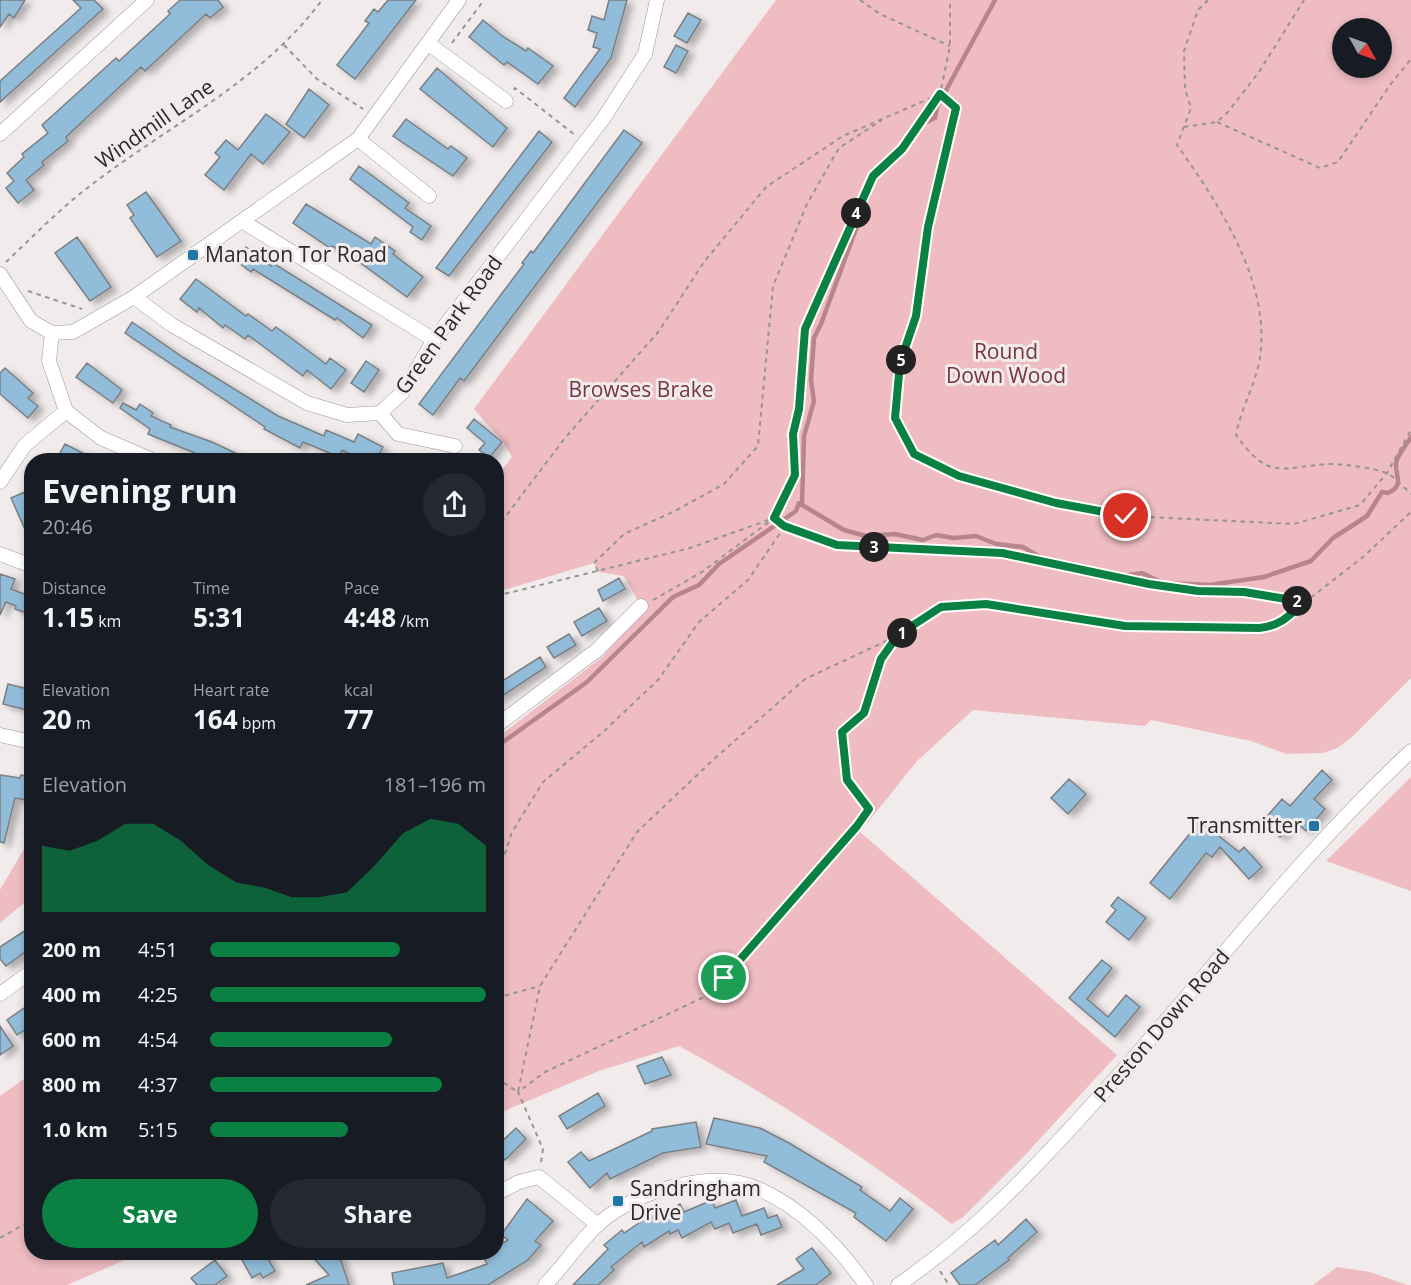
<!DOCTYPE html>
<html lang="en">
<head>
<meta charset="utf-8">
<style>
  :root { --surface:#171b24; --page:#242831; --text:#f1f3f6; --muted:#9ea1a6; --accent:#0b8043 }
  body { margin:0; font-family:"Open Sans",sans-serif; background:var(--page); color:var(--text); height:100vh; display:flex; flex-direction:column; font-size:22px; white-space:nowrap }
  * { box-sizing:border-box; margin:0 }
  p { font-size:20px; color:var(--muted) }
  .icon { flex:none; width:33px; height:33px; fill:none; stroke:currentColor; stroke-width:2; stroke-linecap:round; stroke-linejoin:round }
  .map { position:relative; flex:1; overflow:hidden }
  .drawer { position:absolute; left:24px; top:453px; width:480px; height:807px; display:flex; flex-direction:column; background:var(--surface); border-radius:24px; box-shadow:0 3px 9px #0003 }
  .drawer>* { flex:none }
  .needle { width:39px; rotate:130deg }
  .controls { position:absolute; left:1332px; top:18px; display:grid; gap:12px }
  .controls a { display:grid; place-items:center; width:60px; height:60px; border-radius:50%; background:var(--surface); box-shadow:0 3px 9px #0003; font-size:30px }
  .pin { position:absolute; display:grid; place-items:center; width:51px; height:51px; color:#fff; margin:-26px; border:3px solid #fff; border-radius:50%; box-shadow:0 2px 6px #0007 }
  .km { position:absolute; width:30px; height:30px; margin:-15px; border-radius:50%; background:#222; color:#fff; font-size:16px; line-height:30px; text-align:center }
  .round { display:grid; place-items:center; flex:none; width:63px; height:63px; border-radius:32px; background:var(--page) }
  .headline { display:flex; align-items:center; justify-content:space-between; height:102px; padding:0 18px }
  h1 { font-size:33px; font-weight:700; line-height:45px }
  .figures { display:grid; grid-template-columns:repeat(3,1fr); gap:9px; height:102px; padding:6px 18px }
  .figures div { display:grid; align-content:center }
  .figures b { font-size:26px; font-weight:700 }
  .figures small { font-size:16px; font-weight:400 }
  .figures p { font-size:16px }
  .chart { height:168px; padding:12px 18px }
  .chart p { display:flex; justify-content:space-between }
  .chart svg { width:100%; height:108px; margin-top:6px; fill:var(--accent); opacity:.7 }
  .primary-button { display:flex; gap:12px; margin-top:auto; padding:12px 18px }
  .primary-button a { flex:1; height:69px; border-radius:36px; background:var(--accent); color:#fff; font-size:24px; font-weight:700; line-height:69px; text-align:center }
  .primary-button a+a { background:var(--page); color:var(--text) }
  ul { padding:0 18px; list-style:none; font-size:20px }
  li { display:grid; grid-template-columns:96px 72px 1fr; align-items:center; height:45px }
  li i { height:15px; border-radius:8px; background:var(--accent) }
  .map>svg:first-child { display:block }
  .green { fill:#eebcc1; fill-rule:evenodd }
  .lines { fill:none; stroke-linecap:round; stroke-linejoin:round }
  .stream { stroke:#b7858b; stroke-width:4.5 }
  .building { fill:#92bdda; stroke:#7b7f82; stroke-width:1.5; filter:url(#shadow) }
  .minor-casing { stroke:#9d9898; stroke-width:15 }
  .path { stroke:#989495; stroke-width:2; stroke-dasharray:4.5 4.5; stroke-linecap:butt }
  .minor { stroke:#fff; stroke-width:14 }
  .route-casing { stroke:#fff; stroke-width:12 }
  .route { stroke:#0b8043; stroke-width:8 }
  .poi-dot { fill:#2076a6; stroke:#f1ebec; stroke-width:2 }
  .labels { text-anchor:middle; stroke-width:6; stroke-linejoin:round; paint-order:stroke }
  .street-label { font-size:21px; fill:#2b2929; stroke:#f1ebec }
  .poi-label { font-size:21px; fill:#2b2929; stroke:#f1ebec; text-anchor:start }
  .park-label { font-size:21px; fill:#763540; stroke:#f1ebec }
</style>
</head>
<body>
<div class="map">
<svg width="1411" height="1285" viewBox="0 0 1411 1285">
  <defs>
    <filter id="shadow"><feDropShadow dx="6" dy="3.5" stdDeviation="3" flood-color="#0004"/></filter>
  </defs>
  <rect width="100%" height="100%" fill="#f1ebec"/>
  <!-- green -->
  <path class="green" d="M 776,0 L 1411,0 L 1411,678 L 1350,739 L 1337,748 L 1323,753 L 1286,754 L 1251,741 L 1151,720 L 1145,726 L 973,710 L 917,761 L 860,832 L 1117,1055 L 1025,1155 L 963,1217 L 952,1224 C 866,1157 774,1098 679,1046 L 599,1071 L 497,1114 L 497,738 L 602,657 L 643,610 L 624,576 L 598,572 L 594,563 L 497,592 L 497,476 L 512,457 L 503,442 L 474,409 ZM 1342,28 L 1382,28 L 1382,68 L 1342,68 Z
    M 1411,777 L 1411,891 L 1326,861 Z
    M 24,849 L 31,851 L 31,897 L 0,923 L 0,890 Z
    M 31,1074 L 32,1252 L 141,1253 L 67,1285 L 0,1285 L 0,1096 Z
    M 1337,1267 L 1370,1272 L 1407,1285 L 1313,1285 Z"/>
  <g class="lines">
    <!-- stream -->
    <path class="stream" d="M 802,505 L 844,530 L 866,536 L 895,534 L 923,540 L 936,535 L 954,538 L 976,536 L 996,544 L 1023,547 L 1045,560 L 1103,574 L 1123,576 L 1142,573 L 1163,583 L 1209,585 L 1264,577 L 1311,561 L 1333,538 L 1367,516 L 1382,492 L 1388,493 C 1405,485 1395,477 1396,463 C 1397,456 1407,444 1411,437
      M 802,505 L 804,436 L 814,401 L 811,380 L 814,338 L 821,324 L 873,183 L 884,168 L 908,146 L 922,124 L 935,118 L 937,107 L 995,0
      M 496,747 L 587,682 L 673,597 L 699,585 L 719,564 L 796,511 L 799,503 L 802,505"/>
  </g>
  <!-- building -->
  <path class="building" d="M 0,0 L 25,0 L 14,18 L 9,14 L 0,27 Z
    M 73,0 L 94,0 L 103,9 L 0,102 L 0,81 L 81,8 Z
    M 180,0 L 218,0 L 223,7 L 210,18 L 206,14 L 145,71 L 141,67 L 66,137 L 68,141 L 42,162 L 44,165 L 26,180 L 34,190 L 18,203 L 6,188 L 14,181 L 7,173 L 24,157 L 22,154 L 48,133 L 42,125 L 116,58 L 119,61 L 170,14 L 168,11 Z
    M 388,0 L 416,0 L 355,79 L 337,65 L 369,23 L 365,21 L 374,9 L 378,12 Z
    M 609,0 L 627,0 L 611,58 L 575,107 L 564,98 L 600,49 L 593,47 L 597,33 L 588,30 L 592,16 L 604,20 Z
    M 688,13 L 701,20 L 687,43 L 674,36 Z
    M 483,20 L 502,36 L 526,51 L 528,48 L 553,66 L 538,84 L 507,62 L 504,65 L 469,37 Z
    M 676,45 L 688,51 L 676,73 L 664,67 Z
    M 437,68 L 507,128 L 493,147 L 420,89 Z
    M 309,89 L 329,105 L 304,138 L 286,124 Z
    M 266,114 L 290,132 L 263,164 L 251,154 L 224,190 L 205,175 L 220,157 L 215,153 L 226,140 L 238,150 Z
    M 406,119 L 448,149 L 451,146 L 467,158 L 453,176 L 393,136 Z
    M 624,130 L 642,143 L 464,381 L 460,378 L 433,415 L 419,404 L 524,264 L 522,263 L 531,251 L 533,253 Z
    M 539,131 L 552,142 L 449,276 L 436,268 Z
    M 359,166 L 409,203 L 405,208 L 431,226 L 422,240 L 410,232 L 413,227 L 350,179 Z
    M 146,192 L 181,241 L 157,257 L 130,218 L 134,215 L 127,205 Z
    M 306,204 L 371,244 L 375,237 L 395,251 L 393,254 L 423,277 L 407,297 L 355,259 L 332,246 L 330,248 L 293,223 Z
    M 77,237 L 111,287 L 90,301 L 55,253 Z
    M 246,247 L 271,266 L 273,263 L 372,325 L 363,338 L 337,318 L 335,320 L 253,269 L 251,272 L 235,260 Z
    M 196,279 L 246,316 L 248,314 L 272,331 L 276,327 L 326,364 L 330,358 L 346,370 L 331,389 L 307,370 L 303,376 L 248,335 L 245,339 L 225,325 L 223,328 L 199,308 L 197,312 L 180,299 Z
    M 132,322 L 184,358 L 278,416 L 324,436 L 326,430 L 354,442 L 358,434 L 383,447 L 376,460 L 363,460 L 342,450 L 339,457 L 303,442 L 300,448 L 264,429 L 265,427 L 125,333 Z
    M 366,361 L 379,370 L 364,392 L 351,383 Z
    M 87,363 L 122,390 L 113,403 L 76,377 Z
    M 5,368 L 33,393 L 28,398 L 38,406 L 28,418 L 0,394 L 0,373 Z
    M 123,403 L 136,410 L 140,404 L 153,413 L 151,416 L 171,425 L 170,427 L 212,442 L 250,460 L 212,460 L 148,434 L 150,429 L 120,408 Z
    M 474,419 L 502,442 L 489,458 L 479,450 L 485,443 L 467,428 Z
    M 65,444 L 96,460 L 56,460 Z
    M 32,489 L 32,545 L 11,498 Z
    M 0,574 L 15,579 L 11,589 L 32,597 L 32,615 L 15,609 L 16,606 L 6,602 L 0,615 Z
    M 619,578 L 625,589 L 603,601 L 598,590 Z
    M 599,608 L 607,621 L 582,636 L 574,622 Z
    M 569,634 L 576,645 L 554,658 L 547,647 Z
    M 540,657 L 546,667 L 496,700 L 496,685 Z
    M 8,684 L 32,690 L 27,710 L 3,704 Z
    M 1322,770 L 1332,780 L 1314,799 L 1325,809 L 1306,831 L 1295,821 L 1280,837 L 1263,821 L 1282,799 L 1290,806 Z
    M 0,775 L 20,778 L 21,775 L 32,777 L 32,801 L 15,798 L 4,843 L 0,842 Z
    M 1069,779 L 1086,794 L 1068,814 L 1051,798 Z
    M 1200,821 L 1239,852 L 1244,847 L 1262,867 L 1249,879 L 1220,847 L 1212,857 L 1206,853 L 1170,899 L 1150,883 Z
    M 1118,897 L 1146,918 L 1129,940 L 1106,922 L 1116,910 L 1111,906 Z
    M 32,926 L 32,947 L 6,966 L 0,959 L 0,947 Z
    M 1102,960 L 1112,968 L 1087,999 L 1108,1017 L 1126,995 L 1140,1007 L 1115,1037 L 1069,998 Z
    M 27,1006 L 32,1013 L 32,1025 L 17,1035 L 7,1020 Z
    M 0,1026 L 13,1046 L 0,1055 Z
    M 662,1057 L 671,1075 L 645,1084 L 637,1066 Z
    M 598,1093 L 605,1106 L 567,1129 L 559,1116 Z
    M 714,1118 L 760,1128 L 789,1143 L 862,1187 L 860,1190 L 890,1211 L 900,1198 L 913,1209 L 886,1241 L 854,1217 L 856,1213 L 764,1162 L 767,1156 L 706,1144 Z
    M 696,1122 L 701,1147 L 663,1153 L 610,1179 L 607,1173 L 590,1188 L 568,1162 L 581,1152 L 589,1161 L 652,1131 L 652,1129 Z
    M 516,1128 L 526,1139 L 505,1160 L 496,1151 L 496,1147 Z
    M 527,1199 L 553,1221 L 535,1241 L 541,1245 L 528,1260 L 488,1285 L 394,1285 L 392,1273 L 443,1263 L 447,1278 L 487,1264 L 481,1252 L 496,1252 L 496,1247 L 508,1240 L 501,1235 Z
    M 712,1200 L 715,1208 L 736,1200 L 742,1216 L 764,1208 L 768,1218 L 777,1215 L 782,1227 L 761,1235 L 757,1224 L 733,1233 L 729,1223 L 715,1229 L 711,1222 L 682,1238 L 678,1230 L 670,1234 L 669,1231 L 644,1247 L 642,1242 L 611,1267 L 614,1270 L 598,1285 L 573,1285 L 608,1249 L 604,1245 L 622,1230 L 624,1233 L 651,1215 L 654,1220 L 680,1204 L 684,1212 Z
    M 1026,1219 L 1037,1232 L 1008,1258 L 1009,1260 L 975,1285 L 960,1285 L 951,1273 L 995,1240 L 998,1245 Z
    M 812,1248 L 831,1273 L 816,1285 L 777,1285 L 804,1269 L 796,1259 Z
    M 251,1252 L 264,1252 L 275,1271 L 263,1278 L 260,1273 L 252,1278 L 241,1258 Z
    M 308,1252 L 334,1252 L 340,1258 L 349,1285 L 306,1285 L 329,1275 Z
    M 215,1260 L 227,1276 L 215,1285 L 197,1285 L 191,1278 Z"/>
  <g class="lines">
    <!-- minor casing -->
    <g class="minor-casing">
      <path id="minor" d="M 429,44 L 506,101
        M 0,134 L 147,0
        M 358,139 L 429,196
        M 242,221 L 434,340
        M 0,274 L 31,321 L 52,333
        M 134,297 L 172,325 L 307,403 L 347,415 L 380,413 L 403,392 L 434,340 L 603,119 L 645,54 L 657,0
        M 52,333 L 73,332 L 134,297 L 358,139 L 459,0
        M 52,333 L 49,361 L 66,411 L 101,438 L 152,460
        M 380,413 L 398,434 L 455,446
        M 0,482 L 25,445 L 66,411
        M 0,554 L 32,566
        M 496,726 L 597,650 L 641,606
        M 0,735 L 32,742
        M 0,994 L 32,971
        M 496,1194 L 519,1182 L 539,1177 L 598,1225
        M 545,1285 C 566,1264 583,1235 607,1217 C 646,1188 717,1168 763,1191 C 806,1211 839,1247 866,1285
        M 898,1285 C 975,1233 1037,1166 1099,1097 C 1203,982 1298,857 1411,751"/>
    </g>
    <!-- path -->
    <path class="path" d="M 860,0 L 880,14 L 950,46
      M 1208,0 L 1198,10 L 1184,51 L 1185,89 L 1191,108 L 1177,145 C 1218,203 1271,282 1260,357 C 1257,381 1241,408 1236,435 C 1270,483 1283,466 1330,464 C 1343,464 1375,468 1386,473 C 1395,476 1404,488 1411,494
      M 452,43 L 484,0
      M 284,45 L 317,79 L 363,109
      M 514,90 L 515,88 L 575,135
      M 1217,122 L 1320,168 L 1338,162 L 1390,85 L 1411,59
      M 1184,127 L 1217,122 L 1228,112 L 1259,72 L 1304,0
      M 6,262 C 27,242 48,221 70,202 C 153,132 256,89 322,0
      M 28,291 L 82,309
      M 496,529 L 565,438 L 659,331 L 704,262 L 766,187 L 843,136 L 940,94 L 956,108 L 928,227 L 920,267 L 916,316 L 900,363 L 895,418 L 914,454 L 959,476 L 1056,503 L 1127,516 L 1294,524 L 1360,505 L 1387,473 L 1411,430
      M 598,571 L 594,563 L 624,534 L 675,511 L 724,484 L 758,446 L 773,286 L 807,204 L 839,148 L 882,120
      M 496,596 L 690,548 L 774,518 L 785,526 L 837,545 L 1002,553 L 1149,584 L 1198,591 L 1244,592 L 1302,602
      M 653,600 L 702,572 L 774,518 L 795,475 L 793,434 L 799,409 L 805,329 L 873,176 L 902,149 L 940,94 L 950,46 L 950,0
      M 496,880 L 512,832 L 543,782 L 603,732 L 658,680 L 699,622 L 748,580 L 785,526
      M 496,998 L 540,986
      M 496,1078 L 518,1092 L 540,986 L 637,832 L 713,760 L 805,679 L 899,635 L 941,607 L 959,604 L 986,604 L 1125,626 L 1273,627 L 1363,557 L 1411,512
      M 541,1162 L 543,1149 L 518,1092 L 545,1072 L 702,998 L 740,962 L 869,809 L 847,781 L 842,732 L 864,713 L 881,659 L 897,637
      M 0,1238 L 32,1220
      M 940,1271 L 949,1285"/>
    <!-- minor -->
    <use href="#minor" class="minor"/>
  </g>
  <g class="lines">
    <!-- route casing -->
    <g class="route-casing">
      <path id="route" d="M 724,978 L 857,826 L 869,809 L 847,780 L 842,732 L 864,713 L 881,659 L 898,635 L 941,607 L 986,604 L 1125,626 L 1259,628 C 1280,626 1289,616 1304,602 L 1244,592 L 1198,591 L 1149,584 L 1002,553 L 837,545 L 784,526 L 774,518 L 795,475 L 793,434 L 799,409 L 805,329 L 873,176 L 902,149 L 940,94 L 956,108 L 928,227 L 916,316 L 900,363 L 895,418 L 914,454 L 959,476 L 1056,503 L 1126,516"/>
    </g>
    <!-- route -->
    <use href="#route" class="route"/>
  </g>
  <!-- markers -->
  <g class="poi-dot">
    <rect x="187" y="249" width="12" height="12" rx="3"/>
    <rect x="1308" y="820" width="12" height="12" rx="3"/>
    <rect x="612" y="1195" width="12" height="12" rx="3"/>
  </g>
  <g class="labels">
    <!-- street labels -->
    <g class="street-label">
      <text transform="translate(155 124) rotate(-35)" y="7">Windmill Lane</text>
      <text transform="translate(449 325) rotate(-54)" y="7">Green Park Road</text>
      <text transform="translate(1162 1026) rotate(-49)" y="7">Preston Down Road</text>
    </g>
    <!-- poi labels -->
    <g class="poi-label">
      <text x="205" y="262">Manaton Tor Road</text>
      <text x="1302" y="833" text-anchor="end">Transmitter</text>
      <text x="630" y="1196">Sandringham<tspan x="630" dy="24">Drive</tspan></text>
    </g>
    <!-- park labels -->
    <g class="park-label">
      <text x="1006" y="359">Round<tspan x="1006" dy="24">Down Wood</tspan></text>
      <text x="641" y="397">Browses Brake</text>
    </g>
  </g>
</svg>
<div class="controls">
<a><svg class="needle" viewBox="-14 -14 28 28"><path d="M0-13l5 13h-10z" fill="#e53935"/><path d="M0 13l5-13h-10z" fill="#9ea1a6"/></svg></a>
</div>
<div class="pin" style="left:724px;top:978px;background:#1e9e55"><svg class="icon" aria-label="arrive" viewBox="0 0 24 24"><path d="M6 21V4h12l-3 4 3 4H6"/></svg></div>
<div class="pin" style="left:1126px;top:516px;background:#d93025"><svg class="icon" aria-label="check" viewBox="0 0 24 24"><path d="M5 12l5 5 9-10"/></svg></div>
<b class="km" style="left:902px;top:633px">1</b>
<b class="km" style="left:1297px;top:601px">2</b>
<b class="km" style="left:874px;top:547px">3</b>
<b class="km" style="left:856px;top:213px">4</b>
<b class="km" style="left:901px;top:360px">5</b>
<section class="drawer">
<div class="headline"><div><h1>Evening run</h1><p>20:46</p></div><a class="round"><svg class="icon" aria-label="share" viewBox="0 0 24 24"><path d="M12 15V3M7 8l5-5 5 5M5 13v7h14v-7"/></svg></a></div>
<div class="figures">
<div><p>Distance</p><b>1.15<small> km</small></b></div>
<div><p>Time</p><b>5:31</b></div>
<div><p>Pace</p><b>4:48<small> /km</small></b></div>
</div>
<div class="figures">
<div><p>Elevation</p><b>20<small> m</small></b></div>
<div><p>Heart rate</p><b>164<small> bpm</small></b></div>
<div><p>kcal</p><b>77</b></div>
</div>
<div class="chart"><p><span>Elevation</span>181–196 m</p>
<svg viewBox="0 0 160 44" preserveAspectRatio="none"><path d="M0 44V17L10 19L20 15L30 8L40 8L50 15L60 25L70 32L80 34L90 38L100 38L110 36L120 25L130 12L140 6L150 8L160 17V44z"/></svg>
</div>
<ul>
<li><b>200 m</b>4:51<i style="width:69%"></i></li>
<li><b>400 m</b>4:25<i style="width:100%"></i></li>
<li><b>600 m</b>4:54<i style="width:66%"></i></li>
<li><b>800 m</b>4:37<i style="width:84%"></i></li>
<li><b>1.0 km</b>5:15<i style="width:50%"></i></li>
</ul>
<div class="primary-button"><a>Save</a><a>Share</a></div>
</section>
</div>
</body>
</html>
